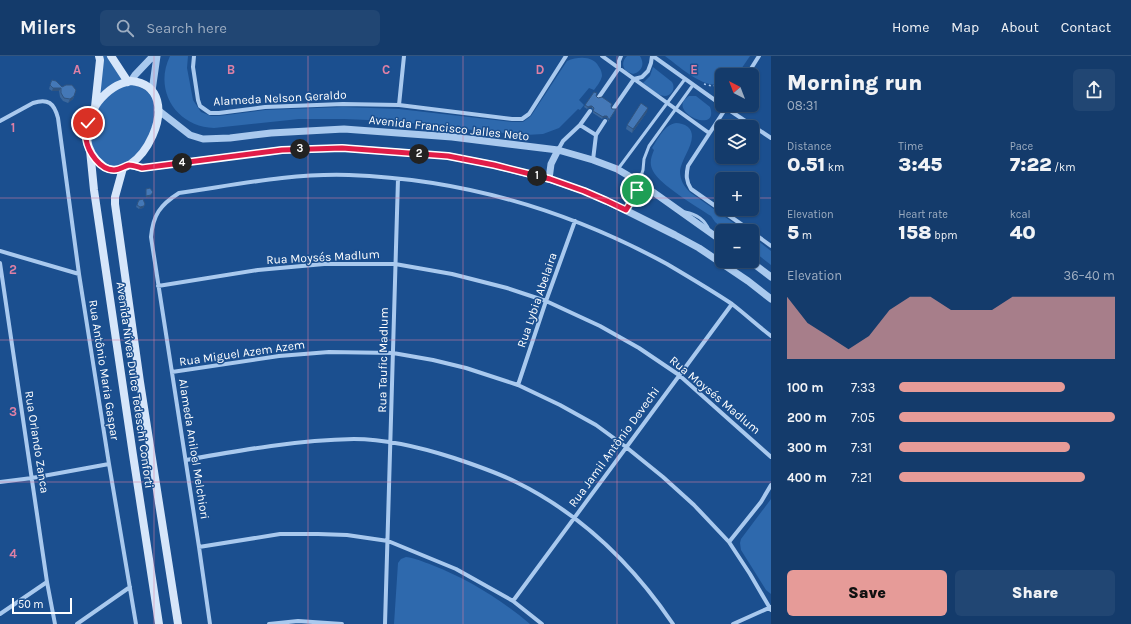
<!DOCTYPE html>
<html lang="en">
<head>
<meta charset="utf-8">
<style>
  :root { --surface:#143b6b; --page:#214673; --text:#f1f3f6; --muted:#9dadc1; --line:#33557e; --accent:#e69b98 }
  body { margin:0; font-family:Karla,sans-serif; background:var(--page); color:var(--text); height:100vh; display:flex; flex-direction:column; font-size:15px; white-space:nowrap }
  * { box-sizing:border-box; margin:0 }
  p { font-size:13px; color:var(--muted) }
  .icon { flex:none; width:22px; height:22px; fill:none; stroke:currentColor; stroke-width:2; stroke-linecap:round; stroke-linejoin:round }
  .map { position:relative; flex:1; overflow:hidden }
  .details { display:flex; flex-direction:column; background:var(--surface); width:360px }
  .details>* { flex:none }
  .needle { width:26px; rotate:318deg }
  .buttons { position:absolute; left:715px; top:12px; display:grid; gap:8px }
  .buttons a { display:grid; place-items:center; width:44px; height:44px; border-radius:6px; background:var(--surface); box-shadow:0 1px 3px #0004,0 0 0 1px var(--line); font-size:20px }
  .scale { position:absolute; left:12px; bottom:10px; width:60px; box-sizing:border-box; padding-left:4px; border:2px solid #fff; border-top:0; font-size:11px; line-height:14px; white-space:nowrap; color:#fff; -webkit-text-stroke:3px #1b4f8f; paint-order:stroke }
  .pin { position:absolute; display:grid; place-items:center; width:34px; height:34px; color:#fff; margin:-17px; border:2px solid #fff; border-radius:50%; box-shadow:0 1px 4px #0007 }
  .km { position:absolute; width:20px; height:20px; margin:-10px; border-radius:50%; background:#222; color:#fff; font-size:11px; line-height:20px; text-align:center }
  .round { display:grid; place-items:center; flex:none; width:42px; height:42px; border-radius:6px; background:var(--page) }
  .overview { display:flex; align-items:center; justify-content:space-between; height:68px; padding:0 16px }
  h1 { font-size:22px; font-weight:800; line-height:30px }
  .figures { display:grid; grid-template-columns:repeat(3,1fr); gap:6px; height:68px; padding:4px 16px }
  .figures div { display:grid; align-content:center }
  .figures b { font-size:20px; font-weight:800 }
  .figures small { font-size:11px; font-weight:400 }
  .figures p { font-size:11px }
  .chart { height:112px; padding:8px 16px }
  .chart p { display:flex; justify-content:space-between }
  .chart svg { width:100%; height:72px; margin-top:4px; fill:var(--accent); opacity:.7 }
  .button { display:flex; gap:8px; margin-top:auto; padding:8px 16px }
  .button a { flex:1; height:46px; border-radius:6px; background:var(--accent); color:#111; font-size:16px; font-weight:800; line-height:46px; text-align:center }
  .button a+a { background:var(--page); color:var(--text) }
  ul { padding:0 16px; list-style:none; font-size:13px }
  li { display:grid; grid-template-columns:64px 48px 1fr; align-items:center; height:30px }
  li i { height:10px; border-radius:5px; background:var(--accent) }
  header { display:flex; align-items:center; gap:24px; box-sizing:border-box; height:56px; padding:0 20px; background:var(--surface); border-bottom:1px solid var(--line) }
  header strong { font-size:19px }
  nav { display:flex; gap:22px; margin-inline-start:auto; font-size:14px }
  .search { width:280px; height:36px; background:var(--page); display:flex; align-items:center; gap:10px; box-sizing:border-box; padding:0 14px; border-radius:6px; color:var(--muted); font-size:15px }
  main { display:flex; flex:1; min-height:0 }
  .map>svg:first-child { display:block }
  .green { fill:#2e69ad }
  .lines { fill:none; stroke-linecap:round; stroke-linejoin:round }
  .path { stroke:#a9c9ee; stroke-width:1.5; stroke-dasharray:2 3; stroke-linecap:butt }
  .service { stroke:#a9c9ee; stroke-width:3 }
  .minor { stroke:#a9c9ee; stroke-width:4 }
  .tertiary { stroke:#a9c9ee; stroke-width:7 }
  .secondary { stroke:#d6e6fa; stroke-width:8 }
  .wall { fill:#3a679d }
  .shaded-wall { fill:#305480 }
  .building { fill:#4478b7; stroke:#305480 }
  .route-casing { stroke:#fff; stroke-width:8 }
  .route { stroke:#e11d48; stroke-width:5 }
  .grid { fill:none; stroke:#dd80a5; stroke-width:1; stroke-opacity:0.55 }
  .labels { text-anchor:middle; stroke-width:3; stroke-linejoin:round; paint-order:stroke }
  .street-label { font-size:12px; fill:#fff; stroke:#1b4f8f }
  .grid-label { font-size:13px; text-anchor:middle; font-weight:bold; fill:#dd80a5; stroke:#1b4f8f; stroke-width:3; stroke-linejoin:round; paint-order:stroke }
</style>
</head>
<body>
<header>
<strong>Milers</strong>
<div class="search"><svg class="icon" aria-label="search" viewBox="0 0 24 24"><circle cx="10" cy="10" r="6"/><path d="M15 15l6 6"/></svg>Search here</div>
<nav><a>Home</a><a>Map</a><a>About</a><a>Contact</a></nav>
</header>
<main>
<div class="map">
<svg width="771" height="568" viewBox="0 0 771 568">
  <rect width="100%" height="100%" fill="#1b4f8f"/>
  <!-- green -->
  <path class="green" d="M 102,0 L 109,0 L 125,25 L 98,45 Z
    M 170,0 L 188,0 L 187,12 L 193,44 L 201,56 L 211,60 L 219,60 L 265,54 L 343,51 L 399,53 L 512,66 L 523,66 L 531,60 L 567,5 C 579,0 594,0 599,11 C 601,13 602,18 602,20 C 601,25 597,30 594,34 L 589,32 L 579,44 L 584,49 L 580,54 L 578,53 L 559,72 L 543,78 L 526,79 L 482,75 L 392,65 L 344,63 L 299,63 L 214,72 C 177,71 153,35 170,0 Z
    M 627,0 L 640,0 C 645,8 642,16 633,18 L 626,15 C 622,10 622,5 627,0 Z
    M 665,0 L 750,0 L 737,19 L 722,19 L 722,28 C 703,33 680,11 665,0 Z
    M 653,11 L 672,26 C 674,29 674,32 672,36 C 664,47 650,32 643,27 L 650,20 Z
    M 131,28 C 139,31 147,33 152,40 C 166,67 126,135 98,101 C 95,98 91,91 90,88 C 89,85 90,81 90,78 C 90,75 90,70 91,66 C 96,54 105,40 117,33 C 121,31 127,30 131,28 Z
    M 689,40 L 696,40 L 710,51 C 720,80 664,55 689,40 Z
    M 676,67 C 680,67 684,68 688,71 C 700,82 681,102 680,115 C 680,124 684,131 691,137 L 745,175 L 726,175 L 715,166 L 711,160 C 697,151 659,128 653,115 C 649,108 651,101 654,94 L 652,92 C 658,83 664,69 676,67 Z
    M 752,180 L 771,195 L 771,209 L 752,194 Z
    M 771,443 L 771,538 L 766,534 L 741,494 L 740,487 L 741,483 Z
    M 406,501 C 415,502 424,506 432,509 C 468,523 500,543 530,568 L 394,568 L 398,507 L 401,503 Z"/>
  <g class="lines">
    <!-- path -->
    <path class="path" d="M 739,19 L 742,15
      M 704,28 L 712,30 L 722,29"/>
    <!-- service -->
    <path class="service" d="M 618,113 L 685,23
      M 639,126 L 643,114 L 644,103 L 649,90 L 693,29
      M 685,156 C 696,158 705,164 709,174"/>
    <!-- minor -->
    <path class="minor" d="M 194,0 L 193,11 L 198,44 L 200,50 L 210,57 L 219,57 L 265,51 L 343,48 L 399,49 L 512,63 L 522,63 L 529,58 L 566,0
      M 602,0 L 709,77
      M 653,0 L 726,52 L 771,82
      M 747,19 L 759,0
      M 599,41 L 619,12 L 619,5 L 621,0
      M 399,49 L 404,0
      M 728,49 L 688,110 C 686,119 686,125 691,133 L 751,175
      M 614,52 L 634,23 L 642,21 L 648,15 L 651,7 L 652,0
      M 0,65 L 33,47 C 48,42 54,47 58,62 L 79,218 L 109,408 L 136,568
      M 580,69 L 596,79
      M 558,94 L 563,85 L 580,69 L 590,55
      M 593,104 L 596,79 L 605,65
      M 752,176 L 771,190
      M 0,195 L 79,218
      M 0,207 L 47,526 L 55,568
      M 158,230 L 258,214 L 324,208 L 395,208 L 452,218 L 507,232 L 546,245 L 600,270 L 639,292 L 679,319 L 771,401
      M 172,316 L 279,300 L 329,296 L 393,297 L 433,304 L 466,312 L 518,329 L 560,349 L 596,369 L 626,391 L 663,421 L 694,449 L 729,486 L 750,518 L 771,554
      M 518,329 L 546,245 L 575,165
      M 186,404 C 242,394 297,384 354,383 C 386,383 423,392 454,402 C 475,409 496,416 516,426 C 581,458 633,509 673,568
      M 0,426 L 32,422 L 109,408
      M 729,486 L 761,446 L 771,429
      M 199,491 L 280,478 L 318,478 L 347,479 L 388,485 L 456,513 L 513,545 L 542,568
      M 513,545 L 732,248
      M 0,558 L 47,526
      M 77,568 L 130,531
      M 210,568 L 199,491 L 151,181 C 153,159 160,149 179,137 C 235,129 292,117 349,119 C 462,123 568,154 667,208 C 689,221 711,234 732,248 C 745,258 758,270 771,280
      M 269,568 L 298,565 L 342,568
      M 385,568 L 398,123
      M 733,568 L 771,551"/>
    <!-- tertiary -->
    <path class="tertiary" d="M 131,25 L 135,19 L 153,0
      M 152,35 L 157,0
      M 158,54 L 190,79 L 203,83 L 230,82 L 271,77 L 344,73 L 452,81 L 558,94 L 593,104 L 617,113 L 639,126 L 722,185
      M 129,109 L 142,112 L 282,94 L 342,92 L 448,100 L 494,109 L 549,123 L 584,135 L 607,145 L 675,179 L 699,192 L 748,225 L 771,243
      M 549,123 L 551,108 L 558,94
      M 626,154 L 634,141 L 639,126
      M 750,205 L 771,221"/>
    <!-- secondary -->
    <path class="secondary" d="M 111,0 L 128,26
      M 131,25 C 192,31 137,137 102,109 C 94,103 88,93 87,83 C 83,58 106,29 131,25 Z
      M 95,51 L 100,4 L 99,0
      M 90,94 L 94,134 L 133,399 L 159,568
      M 123,112 L 115,141 L 115,148 L 140,326 L 178,568"/>
  </g>
  <!-- wall -->
  <path class="wall" d="M 51,26 L 62,31 L 74,40 L 73,43 L 68,47 L 63,45 L 60,41 L 59,35 L 52,35 L 49,33 Z
    M 596,40 L 598,42 L 611,50 L 612,53 L 615,55 L 608,66 L 607,62 L 604,62 L 602,63 L 593,57 L 593,54 L 592,52 L 589,52 L 587,53 L 584,51 L 585,49 Z
    M 647,56 L 632,77 L 626,73 L 627,69 Z
    M 138,146 L 145,148 L 143,152 L 139,153 L 136,151 Z"/>
  <!-- shaded-wall -->
  <path class="shaded-wall" d="M 53,32 L 61,32 L 59,35 L 52,35 Z
    M 74,40 L 73,43 L 68,47 L 70,43 Z
    M 590,50 L 592,50 L 592,52 L 589,52 L 587,53 L 588,51 Z
    M 648,52 L 647,56 L 632,77 L 633,73 Z
    M 604,60 L 607,60 L 607,62 L 604,62 L 602,63 L 603,61 Z
    M 153,136 L 150,141 L 146,142 L 146,140 Z
    M 144,150 L 143,152 L 139,153 L 140,151 Z"/>
  <!-- building -->
  <path class="building" d="M 52,24 L 56,25 L 62,31 L 66,29 L 72,29 L 76,34 L 74,40 L 70,43 L 64,42 L 61,37 L 61,32 L 53,32 L 50,29 L 51,26 Z
    M 594,36 L 597,37 L 596,40 L 598,42 L 602,41 L 612,48 L 611,50 L 612,53 L 616,53 L 609,64 L 607,60 L 604,60 L 603,61 L 593,55 L 594,52 L 592,50 L 590,50 L 588,51 L 585,49 Z
    M 641,47 L 648,52 L 633,73 L 627,69 Z
    M 150,132 L 153,136 L 151,139 L 146,140 L 146,133 Z
    M 143,143 L 145,148 L 144,150 L 140,151 L 137,149 L 138,146 L 139,144 Z"/>
  <g class="lines">
    <!-- route casing -->
    <g class="route-casing">
      <path id="route" d="M 88,67 C 87,72 86,78 86,83 C 88,96 100,114 114,114 C 120,114 124,110 129,109 C 133,109 138,111 142,112 L 282,94 L 342,92 L 448,100 L 494,109 L 550,123 L 584,135 L 607,145 L 626,154 L 634,141 L 637,134"/>
    </g>
    <!-- route -->
    <use href="#route" class="route"/>
  </g>
  <!-- grid -->
  <path class="grid" d="M 154,0 L 154,568M 308,0 L 308,568M 463,0 L 463,568M 617,0 L 617,568M 0,142 L 722,142M 752,142 L 771,142M 0,284 L 771,284M 0,426 L 771,426"/>
  <g class="labels">
    <!-- street labels -->
    <g class="street-label">
      <text transform="translate(280 42) rotate(-3)" y="4">Alameda Nelson Geraldo</text>
      <text transform="translate(449 72) rotate(6)" y="4">Avenida Francisco Jalles Neto</text>
      <text transform="translate(323 201) rotate(-3)" y="4">Rua Moysés Madlum</text>
      <text transform="translate(537 244) rotate(-71)" y="4">Rua Lybia Abelaira</text>
      <text transform="translate(242 297) rotate(-8)" y="4">Rua Miguel Azem Azem</text>
      <text transform="translate(383 304) rotate(-89)" y="4">Rua Taufic Madlum</text>
      <text transform="translate(104 314) rotate(81)" y="4">Rua Antônio Maria Gaspar</text>
      <text transform="translate(135 329) rotate(82)" y="4">Avenida Nívea Dulce Tedeschi Conforti</text>
      <text transform="translate(715 339) rotate(40)" y="4">Rua Moysés Madlum</text>
      <text transform="translate(37 386) rotate(81)" y="4">Rua Orlando Zanca</text>
      <text transform="translate(614 391) rotate(-54)" y="4">Rua Jamil Antônio Devechi</text>
      <text transform="translate(194 393) rotate(81)" y="4">Alameda Aniloel Melchiori</text>
    </g>
  </g>
  <g class="grid-label">
    <text x="77" y="18">A</text>
    <text x="231" y="18">B</text>
    <text x="386" y="18">C</text>
    <text x="540" y="18">D</text>
    <text x="694" y="18">E</text>
    <text x="13" y="76">1</text>
    <text x="13" y="218">2</text>
    <text x="13" y="360">3</text>
    <text x="13" y="502">4</text>
  </g>
</svg>
<div class="buttons">
<a><svg class="needle" viewBox="-14 -14 28 28"><path d="M0-13l5 13h-10z" fill="#e53935"/><path d="M0 13l5-13h-10z" fill="#9dadc1"/></svg></a>
<a><svg class="icon" aria-label="layers" viewBox="0 0 24 24"><path d="M12 4l9 5-9 5-9-5zM3 14l9 5 9-5"/></svg></a>
<a>+</a>
<a>−</a>
</div>
<div class="scale">50 m</div>
<div class="pin" style="left:637px;top:134px;background:#1e9e55"><svg class="icon" aria-label="arrive" viewBox="0 0 24 24"><path d="M6 21V4h12l-3 4 3 4H6"/></svg></div>
<div class="pin" style="left:88px;top:67px;background:#d93025"><svg class="icon" aria-label="check" viewBox="0 0 24 24"><path d="M5 12l5 5 9-10"/></svg></div>
<b class="km" style="left:537px;top:120px">1</b>
<b class="km" style="left:419px;top:98px">2</b>
<b class="km" style="left:300px;top:93px">3</b>
<b class="km" style="left:182px;top:107px">4</b>
</div>
<section class="details">
<div class="overview"><div><h1>Morning run</h1><p>08:31</p></div><a class="round"><svg class="icon" aria-label="share" viewBox="0 0 24 24"><path d="M12 15V3M7 8l5-5 5 5M5 13v7h14v-7"/></svg></a></div>
<div class="figures">
<div><p>Distance</p><b>0.51<small> km</small></b></div>
<div><p>Time</p><b>3:45</b></div>
<div><p>Pace</p><b>7:22<small> /km</small></b></div>
</div>
<div class="figures">
<div><p>Elevation</p><b>5<small> m</small></b></div>
<div><p>Heart rate</p><b>158<small> bpm</small></b></div>
<div><p>kcal</p><b>40</b></div>
</div>
<div class="chart"><p><span>Elevation</span>36–40 m</p>
<svg viewBox="0 0 160 44" preserveAspectRatio="none"><path d="M0 44V6L10 22L20 30L30 38L40 30L50 14L60 6L70 6L80 14L90 14L100 14L110 6L120 6L130 6L140 6L150 6L160 6V44z"/></svg>
</div>
<ul>
<li><b>100 m</b>7:33<i style="width:77%"></i></li>
<li><b>200 m</b>7:05<i style="width:100%"></i></li>
<li><b>300 m</b>7:31<i style="width:79%"></i></li>
<li><b>400 m</b>7:21<i style="width:86%"></i></li>
</ul>
<div class="button"><a>Save</a><a>Share</a></div>
</section>
</main>
</body>
</html>
